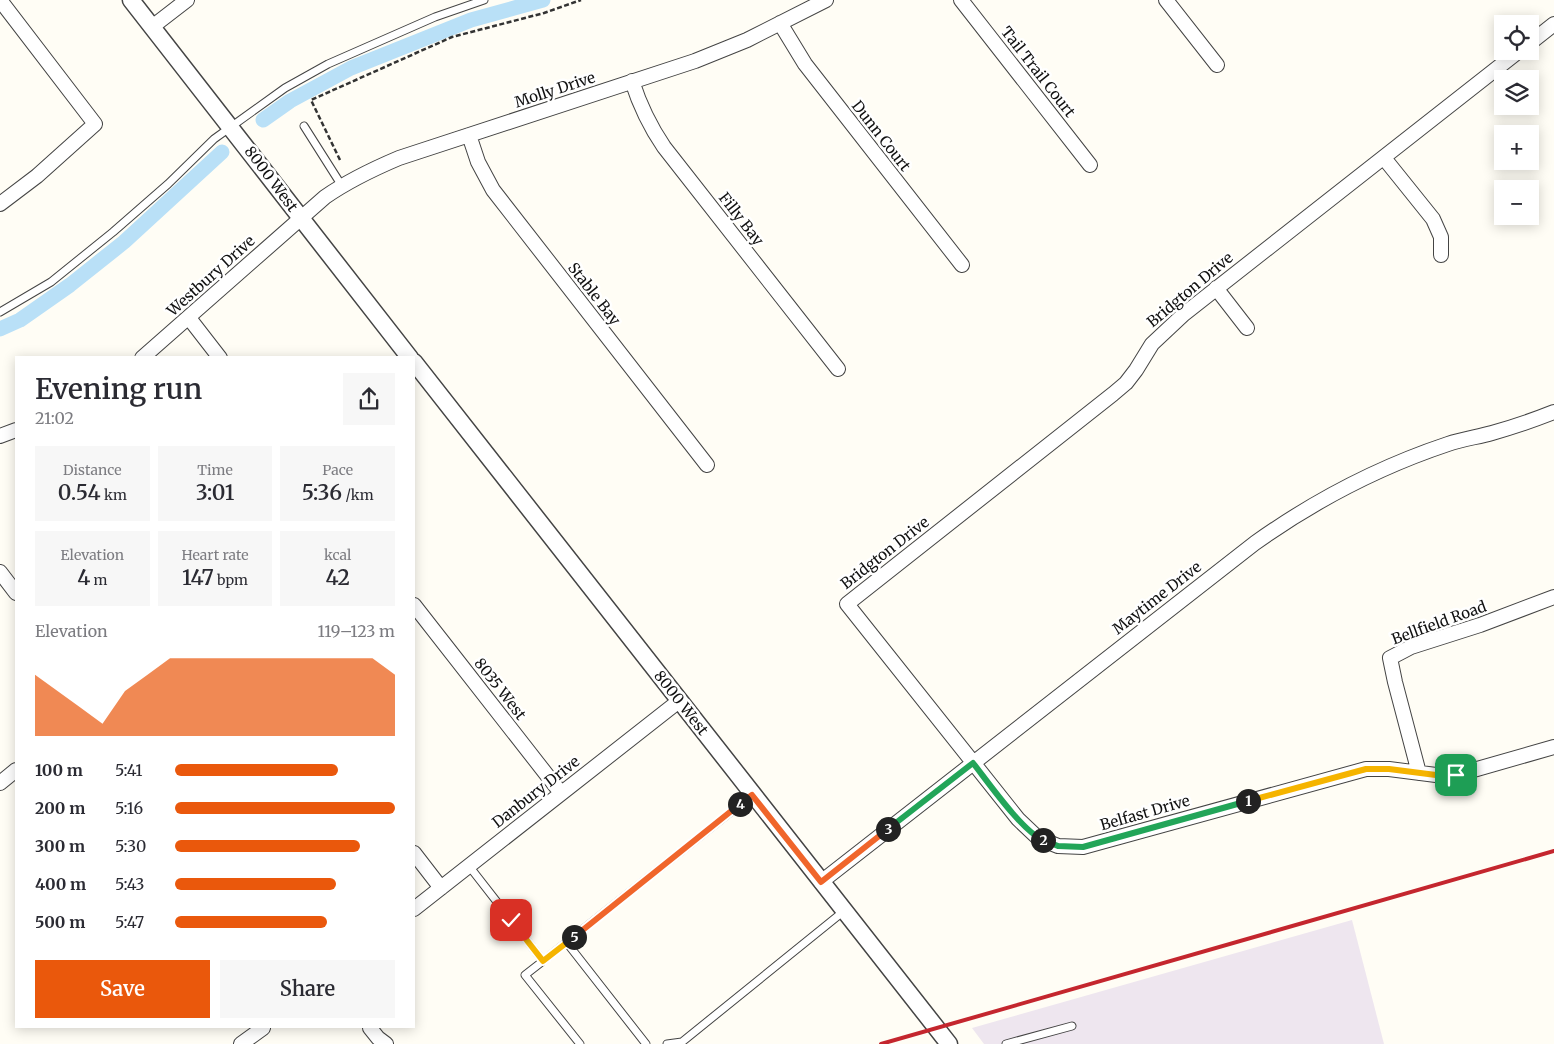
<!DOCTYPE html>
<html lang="en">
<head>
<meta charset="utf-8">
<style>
  :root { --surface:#fff; --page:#f7f7f7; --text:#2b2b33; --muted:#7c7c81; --accent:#ea580c }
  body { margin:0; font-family:Merriweather,serif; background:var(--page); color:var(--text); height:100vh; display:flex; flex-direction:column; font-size:19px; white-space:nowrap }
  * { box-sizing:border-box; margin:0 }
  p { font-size:16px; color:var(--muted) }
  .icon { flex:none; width:28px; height:28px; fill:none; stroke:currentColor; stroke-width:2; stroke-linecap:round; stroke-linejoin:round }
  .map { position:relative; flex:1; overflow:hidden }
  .drawer { position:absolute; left:15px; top:356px; width:400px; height:672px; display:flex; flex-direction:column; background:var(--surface); border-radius:0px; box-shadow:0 2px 12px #0003 }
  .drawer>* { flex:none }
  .tools { position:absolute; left:1494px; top:15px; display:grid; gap:10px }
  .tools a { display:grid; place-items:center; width:45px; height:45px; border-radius:0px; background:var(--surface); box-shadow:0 2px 12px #0003; font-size:25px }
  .pin { position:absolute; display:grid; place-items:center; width:42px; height:42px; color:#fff; margin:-21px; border-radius:10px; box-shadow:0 2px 8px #0006 }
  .km { position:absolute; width:25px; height:25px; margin:-12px; border-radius:50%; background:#222; color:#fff; font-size:14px; line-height:25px; text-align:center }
  .round { display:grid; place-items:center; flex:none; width:52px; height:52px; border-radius:0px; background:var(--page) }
  .headline { display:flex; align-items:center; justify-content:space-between; height:85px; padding:0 20px }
  h1 { font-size:28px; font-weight:600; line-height:38px }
  .stats { display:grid; grid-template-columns:repeat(3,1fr); gap:8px; height:85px; padding:5px 20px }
  .stats div { display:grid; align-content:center; border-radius:0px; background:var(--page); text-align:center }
  .stats b { font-size:21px; font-weight:600 }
  .stats small { font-size:14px; font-weight:400 }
  .stats p { font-size:14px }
  .chart { height:140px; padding:10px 20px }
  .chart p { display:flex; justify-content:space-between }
  .chart svg { width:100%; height:90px; margin-top:5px; fill:var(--accent); opacity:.7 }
  .primary-button { display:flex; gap:10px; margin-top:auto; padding:10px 20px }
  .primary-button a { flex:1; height:58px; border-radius:0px; background:var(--accent); color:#fff; font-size:20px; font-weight:600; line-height:58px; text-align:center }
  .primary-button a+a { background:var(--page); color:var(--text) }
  ul { padding:0 20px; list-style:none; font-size:16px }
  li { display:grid; grid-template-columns:80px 60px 1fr; align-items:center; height:38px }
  li i { height:12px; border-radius:6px; background:var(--accent) }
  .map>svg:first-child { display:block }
  .industrial { fill:#eee6ef }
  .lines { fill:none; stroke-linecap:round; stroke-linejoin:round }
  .canal { stroke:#b9e0f7; stroke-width:15 }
  .service-casing { stroke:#444; stroke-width:9 }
  .minor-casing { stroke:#444; stroke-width:16 }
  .tertiary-casing { stroke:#444; stroke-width:19 }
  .path { stroke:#333; stroke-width:2.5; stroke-dasharray:5 2.5; stroke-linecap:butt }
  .service { stroke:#fff; stroke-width:7 }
  .minor { stroke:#fff; stroke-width:14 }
  .tertiary { stroke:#fff; stroke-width:16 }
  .rail { stroke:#c4262e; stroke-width:4 }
  .split-1-casing { stroke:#fff; stroke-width:10 }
  .split-2-casing { stroke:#fff; stroke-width:10 }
  .split-3-casing { stroke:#fff; stroke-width:10 }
  .split-4-casing { stroke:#fff; stroke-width:10 }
  .split-5-casing { stroke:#fff; stroke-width:10 }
  .split-6-casing { stroke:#fff; stroke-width:10 }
  .split-1 { stroke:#f5b400; stroke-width:6 }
  .split-2 { stroke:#22a559; stroke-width:6 }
  .split-3 { stroke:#22a559; stroke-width:6 }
  .split-4 { stroke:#f0652b; stroke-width:6 }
  .split-5 { stroke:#f0652b; stroke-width:6 }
  .split-6 { stroke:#f5b400; stroke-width:6 }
  .labels { text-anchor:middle; stroke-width:5; stroke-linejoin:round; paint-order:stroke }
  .street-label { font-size:15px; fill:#111; stroke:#fff }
</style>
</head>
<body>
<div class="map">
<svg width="1554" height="1044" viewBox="0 0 1554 1044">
  <rect width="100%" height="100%" fill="#fffdf5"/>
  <!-- industrial -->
  <path class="industrial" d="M 1352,920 L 1384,1044 L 984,1044 L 972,1028 Z"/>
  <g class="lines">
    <!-- canal -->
    <path class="canal" d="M 263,120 L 290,101 L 351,68 L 471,20 L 543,0
      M 0,329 L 20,320 L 70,285 L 124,242 L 222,152"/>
    <!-- service casing -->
    <g class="service-casing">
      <path id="service" d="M 304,126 L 342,186
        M 0,312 L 51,282 L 113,232 L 168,184 L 214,139 L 285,88 L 328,64 L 435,17 L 484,0
        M 469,866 L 543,961 L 752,795
        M 567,943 L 646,1044
        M 543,961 L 525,975 L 580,1044
        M 667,1044 L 682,1042 L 844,911
        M 1006,1044 L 1072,1026"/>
    </g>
    <!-- minor casing -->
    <g class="minor-casing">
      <path id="minor" d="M 0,0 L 95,124 L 37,176 L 0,204
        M 961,0 L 1090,165
        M 1166,0 L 1217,65
        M 780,23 L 805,64 L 962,265
        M 152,27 L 187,0
        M 1530,43 L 1554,24
        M 1519,51 L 1184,314 L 1152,344 L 1136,370 L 1126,383 L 1113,394 L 847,604 L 1018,819 L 1038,838 L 1058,846 L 1083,847 L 1366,769 L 1389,769 L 1436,775 L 1456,775 L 1554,747
        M 632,81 C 640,106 649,125 664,147 L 838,369
        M 469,135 L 478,162 L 493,190 L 707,465
        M 1384,158 L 1433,219 L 1441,237 L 1441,255
        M 1216,288 L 1247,328
        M 189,318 L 220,358
        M 142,358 L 325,197 C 348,181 373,169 399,158 L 695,61 L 747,40 L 826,0
        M 0,436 L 16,430
        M 0,572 L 16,593
        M 414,605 L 561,793
        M 1419,773 L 1395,682 L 1390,658 L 1411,647 L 1480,625 L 1554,597
        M 0,783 L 16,770
        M 414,853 L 441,888
        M 821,882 L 1255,543 C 1314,501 1379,467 1448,444 C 1462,439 1478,437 1492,433 C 1513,427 1534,420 1554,412
        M 414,909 L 679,701
        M 370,1028 L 378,1038 L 386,1044
        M 241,1044 L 263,1028"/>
    </g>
    <!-- tertiary casing -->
    <g class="tertiary-casing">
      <path id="tertiary" d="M 131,0 L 410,358
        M 414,362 L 949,1044"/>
    </g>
    <!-- path -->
    <path class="path" d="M 340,160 L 311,100 L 452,37 L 544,13 L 581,0"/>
    <!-- service -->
    <use href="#service" class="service"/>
    <!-- minor -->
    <use href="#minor" class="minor"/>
    <!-- tertiary -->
    <use href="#tertiary" class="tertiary"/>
    <!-- rail -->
    <path class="rail" d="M 881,1044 L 1554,851"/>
  </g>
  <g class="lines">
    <!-- split-1 casing -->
    <g class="split-1-casing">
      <path id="split-1" d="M 1248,801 L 1366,769 L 1389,769 L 1436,775 L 1456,775"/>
    </g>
    <!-- split-2 casing -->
    <g class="split-2-casing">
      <path id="split-2" d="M 1043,840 L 1058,846 L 1083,847 L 1248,801"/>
    </g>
    <!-- split-3 casing -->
    <g class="split-3-casing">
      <path id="split-3" d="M 888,829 L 973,763 C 988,782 1022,831 1043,840"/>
    </g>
    <!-- split-4 casing -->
    <g class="split-4-casing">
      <path id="split-4" d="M 740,804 L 752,795 L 821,882 L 888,829"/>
    </g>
    <!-- split-5 casing -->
    <g class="split-5-casing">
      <path id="split-5" d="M 574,937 L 740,804"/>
    </g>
    <!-- split-6 casing -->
    <g class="split-6-casing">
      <path id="split-6" d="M 511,920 L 543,961 L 574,937"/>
    </g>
    <!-- split-1 -->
    <use href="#split-1" class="split-1"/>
    <!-- split-2 -->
    <use href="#split-2" class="split-2"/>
    <!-- split-3 -->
    <use href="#split-3" class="split-3"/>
    <!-- split-4 -->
    <use href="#split-4" class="split-4"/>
    <!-- split-5 -->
    <use href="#split-5" class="split-5"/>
    <!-- split-6 -->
    <use href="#split-6" class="split-6"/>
  </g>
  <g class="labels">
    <!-- street labels -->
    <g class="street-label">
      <text transform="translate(1038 72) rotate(52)" y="5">Tail Trail Court</text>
      <text transform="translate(555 90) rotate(-18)" y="5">Molly Drive</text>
      <text transform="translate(881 136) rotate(52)" y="5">Dunn Court</text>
      <text transform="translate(271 179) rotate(53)" y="5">8000 West</text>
      <text transform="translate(741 219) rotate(52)" y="5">Filly Bay</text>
      <text transform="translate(211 276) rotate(-42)" y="5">Westbury Drive</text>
      <text transform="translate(1190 290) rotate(-40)" y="5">Bridgton Drive</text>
      <text transform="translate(594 294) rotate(52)" y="5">Stable Bay</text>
      <text transform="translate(885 553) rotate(-38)" y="5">Bridgton Drive</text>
      <text transform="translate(1157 598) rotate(-38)" y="5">Maytime Drive</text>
      <text transform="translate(1439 623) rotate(-20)" y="5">Bellfield Road</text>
      <text transform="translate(500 689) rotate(52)" y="5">8035 West</text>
      <text transform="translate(681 703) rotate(52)" y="5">8000 West</text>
      <text transform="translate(536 792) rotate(-38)" y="5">Danbury Drive</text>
      <text transform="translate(1145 813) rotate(-16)" y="5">Belfast Drive</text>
    </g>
  </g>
</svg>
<div class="tools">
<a><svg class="icon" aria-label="locate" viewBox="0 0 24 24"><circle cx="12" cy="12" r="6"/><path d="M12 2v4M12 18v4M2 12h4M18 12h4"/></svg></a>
<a><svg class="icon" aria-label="layers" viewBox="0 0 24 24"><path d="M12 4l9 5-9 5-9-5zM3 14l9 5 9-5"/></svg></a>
<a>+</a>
<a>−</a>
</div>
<div class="pin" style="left:1456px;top:775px;background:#1e9e55"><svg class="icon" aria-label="arrive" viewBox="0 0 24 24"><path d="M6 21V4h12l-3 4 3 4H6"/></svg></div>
<div class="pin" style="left:511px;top:920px;background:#d93025"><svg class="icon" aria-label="check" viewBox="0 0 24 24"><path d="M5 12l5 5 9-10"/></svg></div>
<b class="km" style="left:1248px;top:801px">1</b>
<b class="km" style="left:1043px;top:840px">2</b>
<b class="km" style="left:888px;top:829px">3</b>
<b class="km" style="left:740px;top:804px">4</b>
<b class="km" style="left:574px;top:937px">5</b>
<section class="drawer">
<div class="headline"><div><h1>Evening run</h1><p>21:02</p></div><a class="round"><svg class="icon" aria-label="share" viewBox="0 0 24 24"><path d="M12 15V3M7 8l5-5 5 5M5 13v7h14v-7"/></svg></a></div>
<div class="stats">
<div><p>Distance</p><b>0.54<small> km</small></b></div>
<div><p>Time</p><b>3:01</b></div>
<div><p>Pace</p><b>5:36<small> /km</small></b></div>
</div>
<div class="stats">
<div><p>Elevation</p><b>4<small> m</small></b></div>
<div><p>Heart rate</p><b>147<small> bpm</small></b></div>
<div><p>kcal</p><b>42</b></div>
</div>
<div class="chart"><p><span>Elevation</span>119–123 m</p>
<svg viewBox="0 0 160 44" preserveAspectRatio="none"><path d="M0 44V14L10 22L20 30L30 38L40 22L50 14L60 6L70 6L80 6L90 6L100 6L110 6L120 6L130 6L140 6L150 6L160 14V44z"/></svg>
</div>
<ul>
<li><b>100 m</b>5:41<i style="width:74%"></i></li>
<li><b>200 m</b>5:16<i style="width:100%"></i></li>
<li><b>300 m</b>5:30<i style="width:84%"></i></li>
<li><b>400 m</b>5:43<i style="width:73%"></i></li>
<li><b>500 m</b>5:47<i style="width:69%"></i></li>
</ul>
<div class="primary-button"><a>Save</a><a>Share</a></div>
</section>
</div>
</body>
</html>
